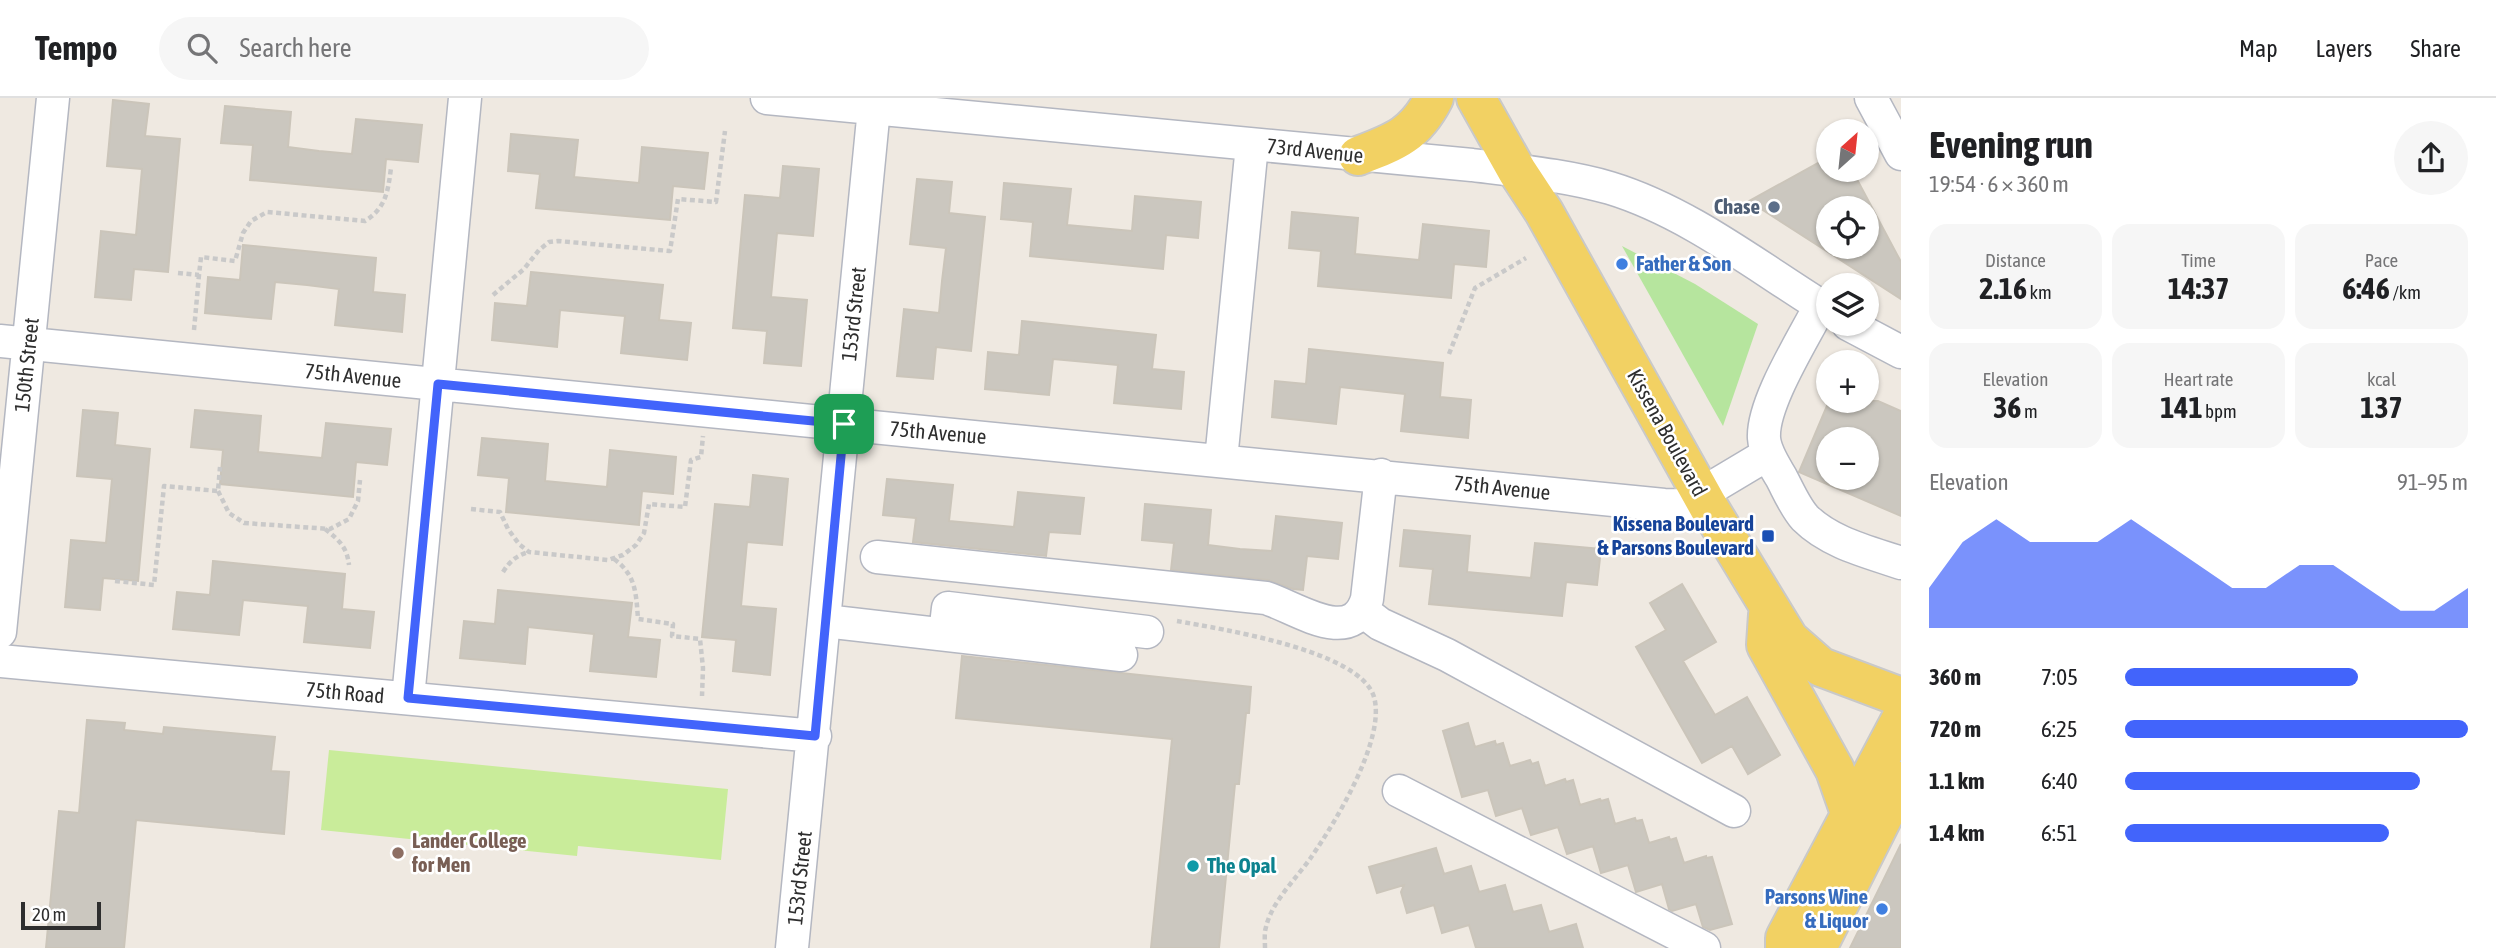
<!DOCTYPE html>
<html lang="en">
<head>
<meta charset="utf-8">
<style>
  :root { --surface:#fff; --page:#f6f6f6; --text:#202124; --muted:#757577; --line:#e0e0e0; --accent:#4264fb }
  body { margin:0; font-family:"Asap Condensed",sans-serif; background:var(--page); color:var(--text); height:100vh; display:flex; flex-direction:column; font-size:26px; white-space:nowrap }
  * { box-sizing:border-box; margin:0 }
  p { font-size:23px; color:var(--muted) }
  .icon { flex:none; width:38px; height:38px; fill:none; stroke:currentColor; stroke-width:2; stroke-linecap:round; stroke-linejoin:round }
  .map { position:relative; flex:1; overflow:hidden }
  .sheet { display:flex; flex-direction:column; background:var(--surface); width:595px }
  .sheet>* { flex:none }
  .needle { width:46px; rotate:27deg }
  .controls { position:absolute; left:1816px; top:21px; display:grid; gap:14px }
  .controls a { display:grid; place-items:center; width:63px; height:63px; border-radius:50%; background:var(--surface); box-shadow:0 2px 5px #0004; font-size:35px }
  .scale { position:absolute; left:21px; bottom:18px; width:80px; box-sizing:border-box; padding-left:7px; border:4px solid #2e2e2e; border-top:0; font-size:19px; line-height:24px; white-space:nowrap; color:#2e2e2e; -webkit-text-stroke:5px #fff; paint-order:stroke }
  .pin { position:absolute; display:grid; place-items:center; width:60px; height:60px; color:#fff; margin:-30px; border-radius:14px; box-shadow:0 4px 10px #0006 }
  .round { display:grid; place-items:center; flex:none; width:74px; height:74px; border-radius:37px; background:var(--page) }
  .head { display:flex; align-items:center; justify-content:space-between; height:119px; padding:0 28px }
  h1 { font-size:38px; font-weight:700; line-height:52px }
  .metrics { display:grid; grid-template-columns:repeat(3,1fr); gap:10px; height:119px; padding:7px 28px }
  .metrics div { display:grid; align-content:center; border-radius:18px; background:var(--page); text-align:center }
  .metrics b { font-size:30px; font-weight:700 }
  .metrics small { font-size:19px; font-weight:400 }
  .metrics p { font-size:19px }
  .chart { height:196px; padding:14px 28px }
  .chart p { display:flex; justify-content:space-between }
  .chart svg { width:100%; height:126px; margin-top:7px; fill:var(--accent); opacity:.7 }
  ul { padding:0 28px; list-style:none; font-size:23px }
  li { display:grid; grid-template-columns:112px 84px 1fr; align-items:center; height:52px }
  li i { height:18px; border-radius:9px; background:var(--accent) }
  header { display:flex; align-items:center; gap:42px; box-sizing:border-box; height:98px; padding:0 35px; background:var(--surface); border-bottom:2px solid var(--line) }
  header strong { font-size:33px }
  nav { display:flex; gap:38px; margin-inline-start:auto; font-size:24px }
  .search { width:490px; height:63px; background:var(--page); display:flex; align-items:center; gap:18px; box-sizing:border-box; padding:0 24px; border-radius:38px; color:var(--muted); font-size:26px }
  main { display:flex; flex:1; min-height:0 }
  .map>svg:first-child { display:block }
  .green { fill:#b6e59e }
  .pitch { fill:#c9ec9a }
  .building { fill:#cbc7bf; stroke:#cbc5ba; stroke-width:2; fill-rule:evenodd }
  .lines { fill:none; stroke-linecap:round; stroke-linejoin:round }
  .minor-casing { stroke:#b4b7c1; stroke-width:35 }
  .major-casing { stroke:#c9c9c9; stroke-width:42 }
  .path { stroke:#c9c9c9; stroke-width:4.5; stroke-dasharray:5 3.5; stroke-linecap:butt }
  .minor { stroke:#fff; stroke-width:32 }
  .major { stroke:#f2d163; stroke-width:38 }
  .route-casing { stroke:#fff; stroke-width:14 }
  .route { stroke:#4264fb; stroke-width:9 }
  .service-dot { fill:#5c6f8a; stroke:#fff; stroke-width:2.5 }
  .shop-dot { fill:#3f7fe0; stroke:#fff; stroke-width:2.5 }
  .transit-dot { fill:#1a4fb4; stroke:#fff; stroke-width:2.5 }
  .education-dot { fill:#8d6e63; stroke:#fff; stroke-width:2.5 }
  .culture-dot { fill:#0f9aa8; stroke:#fff; stroke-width:2.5 }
  .labels { text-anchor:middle; stroke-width:5; stroke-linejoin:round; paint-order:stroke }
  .street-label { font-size:21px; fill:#2e2e2e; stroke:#fff }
  .service-label { font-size:21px; font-weight:bold; fill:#4e5e75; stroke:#fff; text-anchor:end }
  .shop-label { font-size:21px; font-weight:bold; fill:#366cbe; stroke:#fff; text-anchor:start }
  .transit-label { font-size:21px; font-weight:bold; fill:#164399; stroke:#fff; text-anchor:end }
  .education-label { font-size:21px; font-weight:bold; fill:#785e54; stroke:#fff; text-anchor:start }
  .culture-label { font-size:21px; font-weight:bold; fill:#0d838f; stroke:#fff; text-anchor:start }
</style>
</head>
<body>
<header>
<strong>Tempo</strong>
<div class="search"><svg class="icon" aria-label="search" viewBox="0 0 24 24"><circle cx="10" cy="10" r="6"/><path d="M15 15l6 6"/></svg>Search here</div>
<nav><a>Map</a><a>Layers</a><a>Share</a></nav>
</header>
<main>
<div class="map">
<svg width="1901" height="850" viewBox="0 0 1901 850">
  <rect width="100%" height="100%" fill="#efe9e1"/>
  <!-- green -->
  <path class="green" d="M 1622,148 L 1695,186 L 1758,226 L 1723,328 Z"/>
  <!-- pitch -->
  <path class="pitch" d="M 329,652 L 728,691 L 721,762 L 578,748 L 577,758 L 321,732 Z"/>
  <!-- building -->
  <path class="building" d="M 113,2 L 149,6 L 145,38 L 180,41 L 168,174 L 134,171 L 131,202 L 95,199 L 101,133 L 136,137 L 142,71 L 107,68 Z
    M 225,8 L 291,14 L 288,49 L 319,53 L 352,56 L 356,21 L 422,27 L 418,64 L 386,61 L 383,94 L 250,82 L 253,47 L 221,45 Z
    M 511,36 L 578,42 L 574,79 L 639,85 L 642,49 L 708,55 L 704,91 L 673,88 L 670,122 L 536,110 L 540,76 L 508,73 Z
    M 1829,59 L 1829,72 L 1852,72 L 1901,164 L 1901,201 L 1749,103 ZM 1829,110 L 1867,110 L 1867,149 L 1829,149 Z
    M 783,68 L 819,71 L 813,138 L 777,135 L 771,199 L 807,202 L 801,268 L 764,265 L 767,233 L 733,230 L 745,97 L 780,100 Z
    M 917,81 L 952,84 L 949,115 L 985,119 L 971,253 L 936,249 L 933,281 L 897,278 L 904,211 L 939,215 L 942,183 L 946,150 L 910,146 Z
    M 1004,85 L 1071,91 L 1067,127 L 1132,133 L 1135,98 L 1201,104 L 1198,140 L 1166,137 L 1163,171 L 1030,158 L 1033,124 L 1001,121 Z
    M 1292,114 L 1358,120 L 1355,156 L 1419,162 L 1423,126 L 1489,133 L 1486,169 L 1454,166 L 1451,200 L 1318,188 L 1321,153 L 1289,150 Z
    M 243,147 L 376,160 L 373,194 L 405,197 L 402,234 L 335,227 L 339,191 L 307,187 L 275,184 L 271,221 L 205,215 L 208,179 L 240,182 Z
    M 531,174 L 663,187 L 659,222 L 691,225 L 687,262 L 621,255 L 625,218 L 592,215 L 560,212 L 557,249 L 492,242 L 495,205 L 527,208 Z
    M 1022,223 L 1156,237 L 1152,271 L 1184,274 L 1181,311 L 1114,305 L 1118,267 L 1086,264 L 1053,261 L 1049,297 L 985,291 L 988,254 L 1019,257 Z
    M 1309,251 L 1443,265 L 1440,299 L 1471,302 L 1468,340 L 1401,333 L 1405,296 L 1340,289 L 1336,326 L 1272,319 L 1275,283 L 1306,286 Z
    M 1829,303 L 1878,303 L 1901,313 L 1901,418 L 1799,374 ZM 1829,341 L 1867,341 L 1867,380 L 1829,380 Z
    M 83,312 L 118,315 L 115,347 L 150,351 L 138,483 L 103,480 L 100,512 L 65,509 L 71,442 L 106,445 L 112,381 L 77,378 Z
    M 195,312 L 261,318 L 258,354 L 322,360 L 326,325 L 391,331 L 387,367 L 356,364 L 353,399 L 220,386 L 223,352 L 191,349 Z
    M 482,340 L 548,346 L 545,383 L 607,389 L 610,352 L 676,359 L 673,396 L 642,393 L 639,427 L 506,414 L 509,380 L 478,377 Z
    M 753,377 L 788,381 L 782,447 L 747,444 L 741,508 L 776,511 L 770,577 L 733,573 L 736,542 L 702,539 L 715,406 L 750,409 Z
    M 887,381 L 953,387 L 949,423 L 982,426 L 1014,429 L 1018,394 L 1084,400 L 1080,436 L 1049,434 L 1046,458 L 913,444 L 916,420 L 883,417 Z
    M 1145,406 L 1211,412 L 1208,447 L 1240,451 L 1272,453 L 1276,418 L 1342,425 L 1338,461 L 1307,458 L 1303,492 L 1293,491 L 1268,482 L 1171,472 L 1174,445 L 1142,442 Z
    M 1404,432 L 1470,438 L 1467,474 L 1531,480 L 1535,445 L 1601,451 L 1597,487 L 1566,484 L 1562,518 L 1429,506 L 1433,471 L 1400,468 Z
    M 213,463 L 345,476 L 342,511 L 374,514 L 370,550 L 304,544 L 308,508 L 275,505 L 243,502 L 239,537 L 173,531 L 177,494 L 210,497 Z
    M 1682,486 L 1716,544 L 1683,563 L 1700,592 L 1715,617 L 1747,599 L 1780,657 L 1748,676 L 1732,648 L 1702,665 L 1636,549 L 1666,532 L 1650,505 Z
    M 498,492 L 632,505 L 628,539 L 660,542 L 656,579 L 590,573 L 594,536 L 528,529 L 525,566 L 460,560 L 464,523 L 495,526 Z
    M 962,558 L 1251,589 L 1249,615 L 1246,615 L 1239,686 L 1235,686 L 1219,850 L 1151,850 L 1172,641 L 956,620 Z
    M 87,622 L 125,625 L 124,632 L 163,636 L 164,629 L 275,639 L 271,673 L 289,674 L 284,736 L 136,722 L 124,850 L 46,850 L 59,713 L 79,715 Z
    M 1468,625 L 1475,649 L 1495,643 L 1496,647 L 1503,645 L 1510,668 L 1530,662 L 1532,666 L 1538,664 L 1545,688 L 1565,681 L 1566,684 L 1573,682 L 1580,707 L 1600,701 L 1601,703 L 1608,701 L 1615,726 L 1635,720 L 1636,723 L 1642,722 L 1649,745 L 1669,739 L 1670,742 L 1676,740 L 1684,765 L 1706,758 L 1706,760 L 1712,759 L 1732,826 L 1710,832 L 1703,829 L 1696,806 L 1672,813 L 1669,811 L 1662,786 L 1636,794 L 1628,767 L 1601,775 L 1593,748 L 1567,756 L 1558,729 L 1531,737 L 1522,710 L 1496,718 L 1488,692 L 1462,699 L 1443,633 Z
    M 1901,746 L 1901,850 L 1850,850 Z
    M 1436,750 L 1444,776 L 1471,768 L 1479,794 L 1505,787 L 1513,814 L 1541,807 L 1549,834 L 1576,826 L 1583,850 L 1476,850 L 1469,827 L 1442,835 L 1434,807 L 1407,815 L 1401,794 L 1404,787 L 1377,795 L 1369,769 Z"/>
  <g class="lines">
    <!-- minor casing -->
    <g class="minor-casing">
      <path id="minor" d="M 767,0 L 1472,67 C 1518,73 1565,77 1610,90 C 1689,114 1759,170 1829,213
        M 1871,0 L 1901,56
        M 1820,208 C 1804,240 1762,305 1764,340 C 1765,354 1774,367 1781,379 C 1788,392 1795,409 1805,420 C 1830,445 1869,454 1901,465
        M 1848,226 L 1901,254
        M 0,243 L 1664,407 L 1708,408
        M 1221,362 L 1252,47
        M 1701,396 L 1768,356
        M 877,459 L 1266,500 C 1297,510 1352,550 1367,501 L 1381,377
        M 1363,513 L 1380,526 L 1447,557 L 1734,713
        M 825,523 L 1121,557
        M 0,534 L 53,0
        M 945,536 L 948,510 L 1147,534
        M 0,563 L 815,638
        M 408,600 L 465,0
        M 1399,693 L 1704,850
        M 792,850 L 875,0"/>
    </g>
    <!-- major casing -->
    <g class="major-casing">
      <path id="major" d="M 1476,0 L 1517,73 L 1544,114 L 1708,408 L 1789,541 L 1821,569 L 1901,599
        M 1358,58 C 1395,44 1415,37 1434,0
        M 1768,517 L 1766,547 L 1835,672 L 1850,715
        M 1785,850 L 1785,840 L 1901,621
        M 1817,850 L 1901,683"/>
    </g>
    <!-- path -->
    <path class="path" d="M 178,175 L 199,177 L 201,159 L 235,163 L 243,135 L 251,123 L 267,114 L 365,123 C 386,110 388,93 391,70
      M 493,197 L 524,171 L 539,152 L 549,144 L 558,143 L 670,153 L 678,101 L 716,104 L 725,33
      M 194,232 L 199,177
      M 1449,256 L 1475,190 L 1526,160
      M 218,393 L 229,415 L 244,425 L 330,431 L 349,421 L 358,403 L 360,382
      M 471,411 L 500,414 L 508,431 L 519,446 L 529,454 L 608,462 L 623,457 L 636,447 L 644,435 L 649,406 L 685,409 L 691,362 L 701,359 L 703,338
      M 325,431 C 339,442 347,449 349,467
      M 614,461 C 636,477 636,495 638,521 L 673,526 L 672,538 L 700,541 L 703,570 L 702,598
      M 503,474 C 510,463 516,458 528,454
      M 115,483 L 154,487 L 164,388 L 218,393 L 220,369
      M 1177,523 C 1220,531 1360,552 1374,599 C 1386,641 1336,723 1312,758 C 1297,780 1272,803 1266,829 C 1264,835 1265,843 1265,850"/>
    <!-- minor -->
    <use href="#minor" class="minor"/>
    <!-- major -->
    <use href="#major" class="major"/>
  </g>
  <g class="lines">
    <!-- route casing -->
    <g class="route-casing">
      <path id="route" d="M 438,286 L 844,326 L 815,638 L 408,600 Z"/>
    </g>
    <!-- route -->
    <use href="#route" class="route"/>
  </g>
  <!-- markers -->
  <circle class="service-dot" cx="1774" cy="109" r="7"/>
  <g class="shop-dot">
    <circle cx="1622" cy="166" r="7"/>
    <circle cx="1882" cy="811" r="7"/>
  </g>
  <rect class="transit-dot" x="1761" y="431" width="14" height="14" rx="3.5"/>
  <circle class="education-dot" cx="398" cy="755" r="7"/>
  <circle class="culture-dot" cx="1193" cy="768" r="7"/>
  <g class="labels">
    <!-- street labels -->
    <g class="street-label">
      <text transform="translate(1315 53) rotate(6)" y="7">73rd Avenue</text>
      <text transform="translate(854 216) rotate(-84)" y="7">153rd Street</text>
      <text transform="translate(27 267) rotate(-84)" y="7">150th Street</text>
      <text transform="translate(353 278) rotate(6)" y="7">75th Avenue</text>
      <text transform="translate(938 335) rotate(5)" y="7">75th Avenue</text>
      <text transform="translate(1667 335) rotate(61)" y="7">Kissena Boulevard</text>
      <text transform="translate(1502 390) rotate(6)" y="7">75th Avenue</text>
      <text transform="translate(345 595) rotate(5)" y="7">75th Road</text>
      <text transform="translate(800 780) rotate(-84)" y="7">153rd Street</text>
    </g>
    <!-- service labels -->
    <g class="service-label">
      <text x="1760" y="116">Chase</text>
    </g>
    <!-- shop labels -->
    <g class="shop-label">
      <text x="1636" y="173">Father &amp; Son</text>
      <text x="1868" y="806" text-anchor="end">Parsons Wine<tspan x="1868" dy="24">&amp; Liquor</tspan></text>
    </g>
    <!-- transit labels -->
    <g class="transit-label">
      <text x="1754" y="433">Kissena Boulevard<tspan x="1754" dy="24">&amp; Parsons Boulevard</tspan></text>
    </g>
    <!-- education labels -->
    <g class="education-label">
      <text x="412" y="750">Lander College<tspan x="412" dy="24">for Men</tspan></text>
    </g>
    <!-- culture labels -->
    <g class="culture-label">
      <text x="1207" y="775">The Opal</text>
    </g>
  </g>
</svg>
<div class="controls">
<a><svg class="needle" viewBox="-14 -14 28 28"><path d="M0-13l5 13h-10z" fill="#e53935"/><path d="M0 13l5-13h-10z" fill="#757577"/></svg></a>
<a><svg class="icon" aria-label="locate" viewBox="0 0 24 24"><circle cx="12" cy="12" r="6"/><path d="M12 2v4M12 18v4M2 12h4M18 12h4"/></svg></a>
<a><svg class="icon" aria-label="layers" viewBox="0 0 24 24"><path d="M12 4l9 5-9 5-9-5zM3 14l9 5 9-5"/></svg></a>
<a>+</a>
<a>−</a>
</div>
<div class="scale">20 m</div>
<div class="pin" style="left:844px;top:326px;background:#1e9e55"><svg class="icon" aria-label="arrive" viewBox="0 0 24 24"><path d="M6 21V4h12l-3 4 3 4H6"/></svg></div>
</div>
<section class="sheet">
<div class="head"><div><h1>Evening run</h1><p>19:54 · 6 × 360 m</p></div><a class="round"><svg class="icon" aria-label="share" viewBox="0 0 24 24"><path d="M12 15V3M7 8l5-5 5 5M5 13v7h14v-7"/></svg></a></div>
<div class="metrics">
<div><p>Distance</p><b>2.16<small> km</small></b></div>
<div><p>Time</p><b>14:37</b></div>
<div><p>Pace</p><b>6:46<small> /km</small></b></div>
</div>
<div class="metrics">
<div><p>Elevation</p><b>36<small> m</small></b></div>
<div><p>Heart rate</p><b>141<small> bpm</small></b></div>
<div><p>kcal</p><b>137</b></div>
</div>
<div class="chart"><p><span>Elevation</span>91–95 m</p>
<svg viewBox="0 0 160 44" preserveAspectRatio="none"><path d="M0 44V30L10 14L20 6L30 14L40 14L50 14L60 6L70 14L80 22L90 30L100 30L110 22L120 22L130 30L140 38L150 38L160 30V44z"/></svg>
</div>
<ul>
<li><b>360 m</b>7:05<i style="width:68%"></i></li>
<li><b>720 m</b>6:25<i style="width:100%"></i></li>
<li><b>1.1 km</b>6:40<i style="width:86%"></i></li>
<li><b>1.4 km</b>6:51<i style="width:77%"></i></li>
</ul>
</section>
</main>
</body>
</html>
